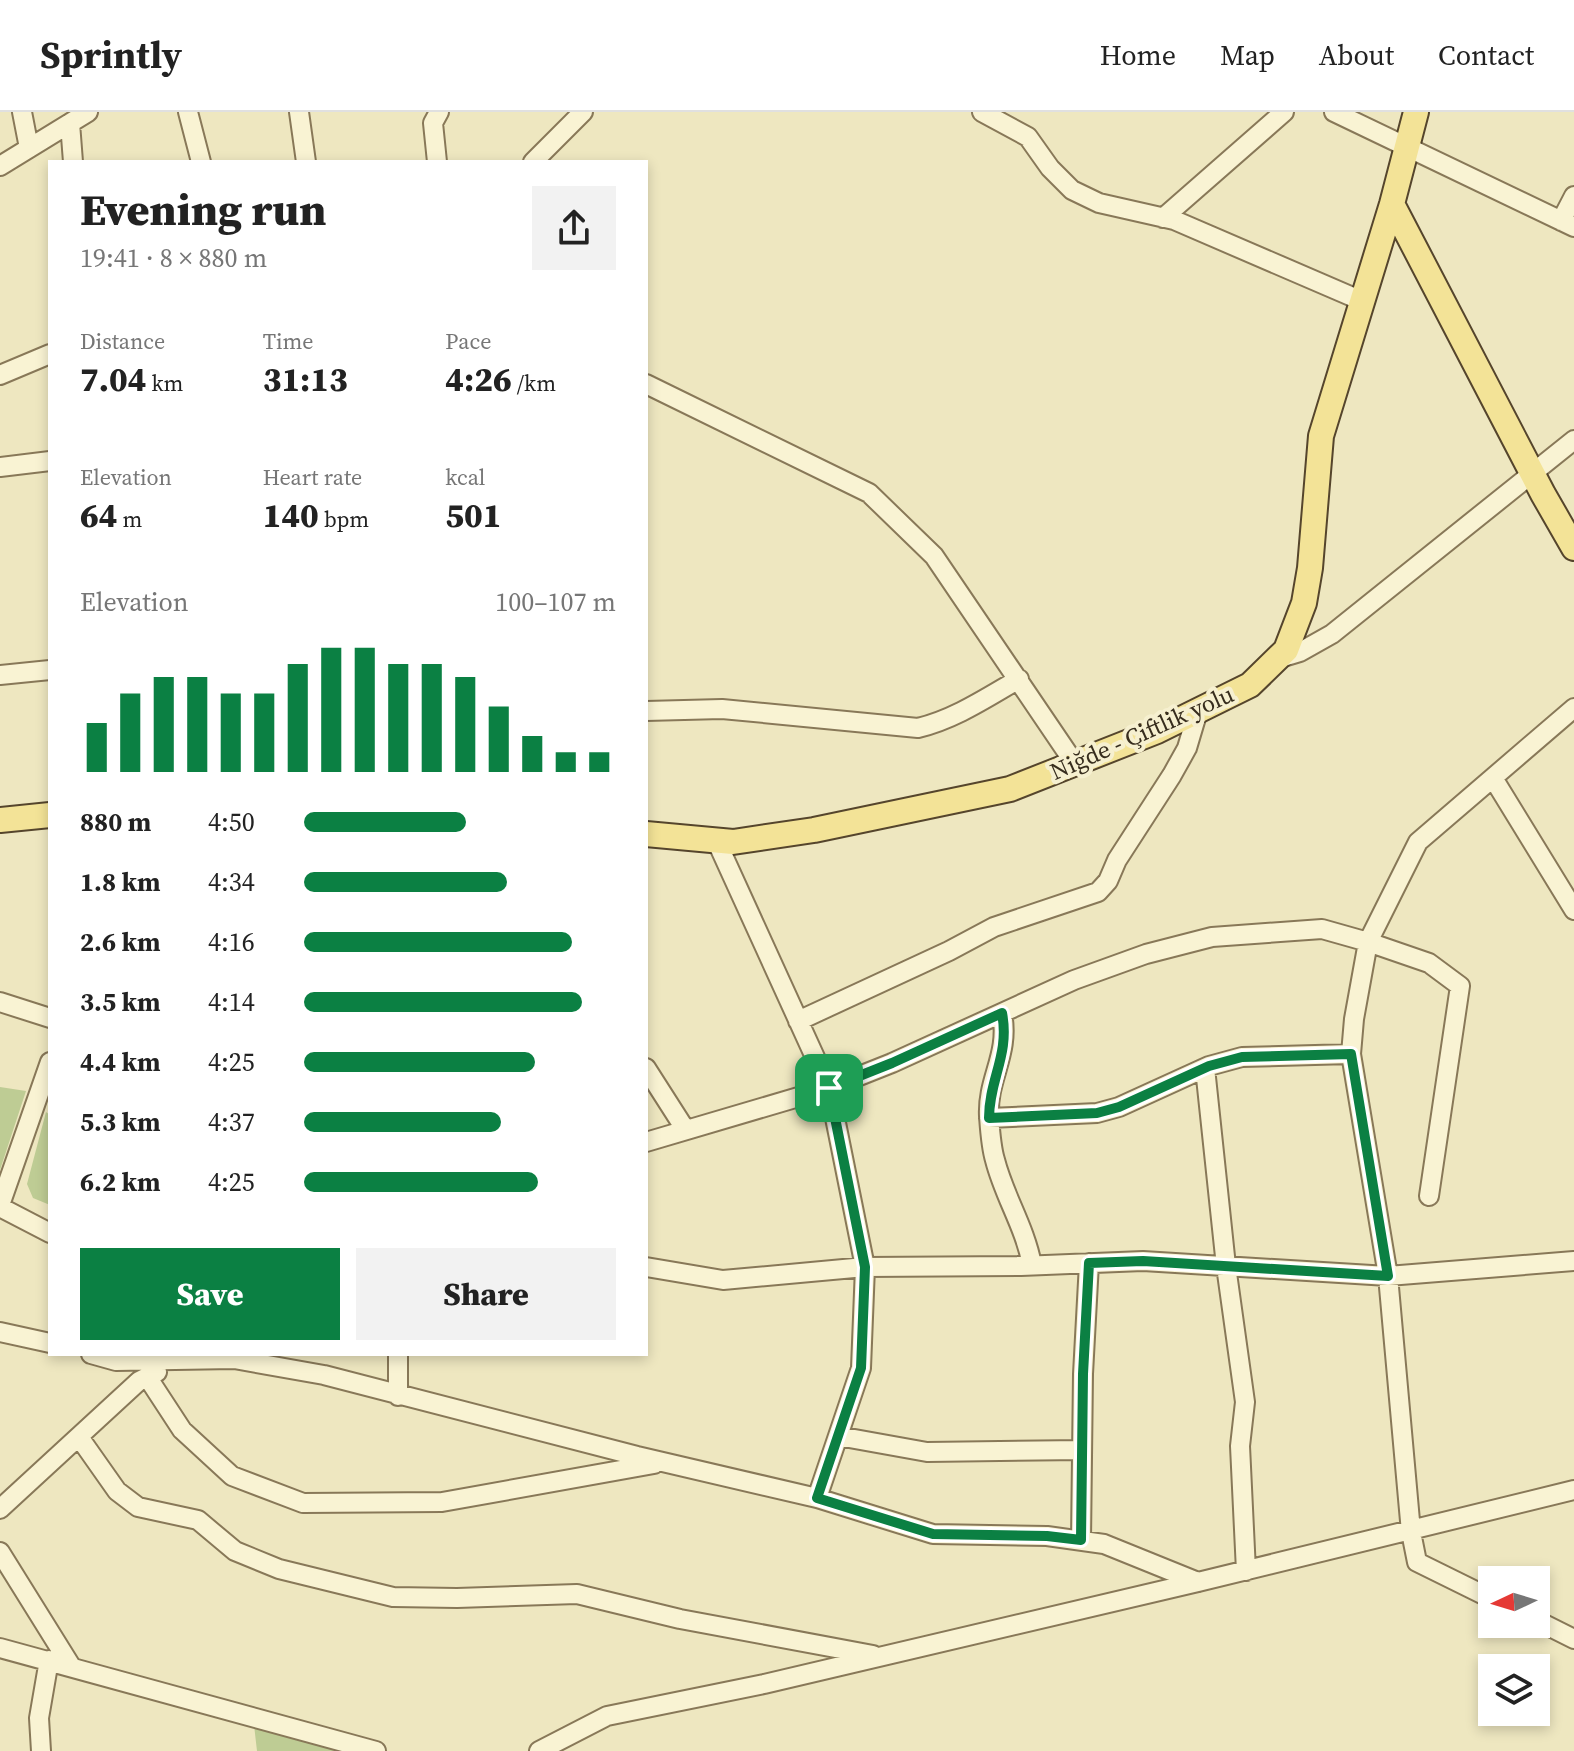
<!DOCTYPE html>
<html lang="en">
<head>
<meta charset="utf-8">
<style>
  :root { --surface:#fff; --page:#f2f2f2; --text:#222; --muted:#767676; --line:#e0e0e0; --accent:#0b8043 }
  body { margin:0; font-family:"Source Serif 4",serif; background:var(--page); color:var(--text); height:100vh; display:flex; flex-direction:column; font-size:30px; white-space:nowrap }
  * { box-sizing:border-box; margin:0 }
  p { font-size:26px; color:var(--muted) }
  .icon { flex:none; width:44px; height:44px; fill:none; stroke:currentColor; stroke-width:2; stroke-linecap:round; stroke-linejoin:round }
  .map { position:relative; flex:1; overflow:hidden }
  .details { position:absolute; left:48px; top:48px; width:600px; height:1196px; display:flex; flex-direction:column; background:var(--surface); border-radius:0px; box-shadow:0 4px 12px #0003 }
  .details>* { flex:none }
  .needle { width:52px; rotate:266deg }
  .fabs { position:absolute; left:1478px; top:1454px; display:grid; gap:16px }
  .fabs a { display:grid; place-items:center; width:72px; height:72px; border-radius:0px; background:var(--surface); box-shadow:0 4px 12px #0003; font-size:40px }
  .pin { position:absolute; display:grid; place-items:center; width:68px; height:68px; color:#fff; margin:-34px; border-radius:16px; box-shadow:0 4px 12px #0006 }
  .round { display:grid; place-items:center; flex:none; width:84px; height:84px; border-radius:0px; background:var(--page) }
  .head { display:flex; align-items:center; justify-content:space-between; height:136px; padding:0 32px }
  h1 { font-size:44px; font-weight:800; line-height:60px }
  .figures { display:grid; grid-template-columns:repeat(3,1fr); gap:12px; height:136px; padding:8px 32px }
  .figures div { display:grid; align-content:center }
  .figures b { font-size:34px; font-weight:800 }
  .figures small { font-size:22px; font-weight:400 }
  .figures p { font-size:22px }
  .chart { height:224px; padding:16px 32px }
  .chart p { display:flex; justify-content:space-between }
  .chart svg { width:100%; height:144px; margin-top:8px; stroke:var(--accent); stroke-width:6 }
  .primary-button { display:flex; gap:16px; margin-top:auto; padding:16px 32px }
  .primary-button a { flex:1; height:92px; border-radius:0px; background:var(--accent); color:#fff; font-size:32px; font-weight:800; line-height:92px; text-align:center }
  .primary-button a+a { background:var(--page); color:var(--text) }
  ul { padding:0 32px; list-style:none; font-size:26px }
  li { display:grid; grid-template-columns:128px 96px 1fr; align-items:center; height:60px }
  li i { height:20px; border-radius:10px; background:var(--accent) }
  header { display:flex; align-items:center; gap:48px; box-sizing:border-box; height:112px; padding:0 40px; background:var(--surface); border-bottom:2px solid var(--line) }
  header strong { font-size:38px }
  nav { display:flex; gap:44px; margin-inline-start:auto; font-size:28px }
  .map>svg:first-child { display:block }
  .green { fill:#becc94 }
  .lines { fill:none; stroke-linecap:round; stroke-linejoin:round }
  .minor-casing { stroke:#887858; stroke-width:22 }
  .major-casing { stroke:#55452c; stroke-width:28 }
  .minor { stroke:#f9f3d3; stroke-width:18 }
  .major { stroke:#f3e397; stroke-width:24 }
  .route-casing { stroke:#fff; stroke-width:16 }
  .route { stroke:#0b8043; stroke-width:10 }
  .labels { text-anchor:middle; stroke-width:8; stroke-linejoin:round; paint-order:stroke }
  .street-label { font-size:24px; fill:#372d1d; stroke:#f6f0d0 }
</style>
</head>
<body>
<header>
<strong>Sprintly</strong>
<nav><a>Home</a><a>Map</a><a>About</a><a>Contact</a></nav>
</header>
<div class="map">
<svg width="1574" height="1639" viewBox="0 0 1574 1639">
  <rect width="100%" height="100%" fill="#eee7c0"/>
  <!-- green -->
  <path class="green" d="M 0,975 L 26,979 L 0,1058 Z
    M 46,1000 L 50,1003 L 50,1093 L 33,1086 L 27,1072 Z
    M 254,1613 L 356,1639 L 257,1639 Z"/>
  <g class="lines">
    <!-- minor casing -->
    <g class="minor-casing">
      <path id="minor" d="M 22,0 L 29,36
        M 188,0 L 201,50
        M 299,0 L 306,50
        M 982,0 L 1028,25 L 1050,56 L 1072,78 L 1099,91 L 1174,108 L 1362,189
        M 1334,0 L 1574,115
        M 70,11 L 73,50
        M 437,50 L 433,11 L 439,0
        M 533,50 L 583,0
        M 0,54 L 88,0
        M 1163,106 L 1284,0
        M 1561,109 L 1574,84
        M 0,263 L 50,242
        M 646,272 L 869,381 L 934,444 L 1075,652
        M 0,355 L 50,349
        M 1277,547 L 1300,540 L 1332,522 L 1574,328
        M 0,563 L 50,558
        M 646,599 L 722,597 L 918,616 C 955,607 986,586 1019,567
        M 1493,666 L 1574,798
        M 716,728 L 829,976 L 865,1155 L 861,1256 L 817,1386
        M 0,890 L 50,906
        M 1002,901 C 1010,943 987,966 989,1004 C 990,1018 991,1035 995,1048 C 1004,1084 1025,1115 1032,1153
        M 798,909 L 949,839 L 994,815 L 1098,780 L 1108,769 L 1117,748 L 1172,663 L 1187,636 L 1198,599
        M 646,956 L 685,1017
        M 1205,956 L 1226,1154 L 1245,1290 L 1240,1334 L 1246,1459
        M 989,1006 L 1097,1001 L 1119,995 L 1209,954 L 1242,945 L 1351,942
        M 646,1030 L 829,976 L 892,951 L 1074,868 L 1146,842 L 1212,825 L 1322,817 L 1368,830 L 1429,851 L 1460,874 L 1429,1084
        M 0,1093 L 50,950
        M 0,1095 L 50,1121
        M 646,1155 L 723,1168 L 865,1155 L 1021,1154 L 1143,1149 L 1388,1164 L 1574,1149
        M 0,1220 L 50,1231
        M 91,1242 L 116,1249 L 234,1247 L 324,1263 L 637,1344 L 817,1386 L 933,1422 L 1047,1424 L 1104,1432 L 1198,1470
        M 148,1266 L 182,1318 L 232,1364 L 303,1391 L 442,1390 L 654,1352
        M 398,1284 L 398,1242
        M 838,1324 L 927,1340 L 1082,1338
        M 79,1325 L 117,1379 L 138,1395 L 198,1408 L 235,1439 L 279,1457 L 393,1485 L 457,1486 L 577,1482 L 680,1507 L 873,1543
        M 0,1397 L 139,1269 L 157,1260
        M 1081,1428 L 1083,1262 L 1089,1151
        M 0,1440 L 71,1554
        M 1492,1487 L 1417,1450 L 1411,1420 L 1388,1164 L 1351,942 L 1354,907 L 1368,830 L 1418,730 L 1574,596
        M 1536,1508 L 1574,1527
        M 0,1536 L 376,1639
        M 41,1639 L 39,1606 L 49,1548
        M 539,1639 L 607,1604 L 764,1572 L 1198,1470 L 1574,1378"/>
    </g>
    <!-- major casing -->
    <g class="major-casing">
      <path id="major" d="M 1392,92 L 1543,382 L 1574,436
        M 0,708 L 50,703
        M 646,722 L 733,730 L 814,718 L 1010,677 L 1157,619 L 1250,573 L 1286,538 L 1304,491 L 1310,456 L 1321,324 L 1392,92 L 1416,0"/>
    </g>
    <!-- minor -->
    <use href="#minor" class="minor"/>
    <!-- major -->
    <use href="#major" class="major"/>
  </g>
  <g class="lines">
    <!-- route casing -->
    <g class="route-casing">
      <path id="route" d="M 1002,901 C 1010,943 989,967 989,1006 L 1097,1001 L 1119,995 L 1209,954 L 1242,945 L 1351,942 L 1388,1164 L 1143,1149 L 1089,1151 L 1083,1262 L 1081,1428 L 1047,1424 L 933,1422 L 817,1386 L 861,1256 L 865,1155 L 829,976 L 892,951 Z"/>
    </g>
    <!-- route -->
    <use href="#route" class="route"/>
  </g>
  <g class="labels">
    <!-- street labels -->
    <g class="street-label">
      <text transform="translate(1142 621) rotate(-24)" y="8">Niğde - Çiftlik yolu</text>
    </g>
  </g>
</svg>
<div class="fabs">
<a><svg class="needle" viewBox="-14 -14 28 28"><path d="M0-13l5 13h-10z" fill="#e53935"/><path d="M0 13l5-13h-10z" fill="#767676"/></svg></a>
<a><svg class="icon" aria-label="layers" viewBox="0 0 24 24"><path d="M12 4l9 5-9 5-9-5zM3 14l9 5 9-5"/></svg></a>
</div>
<div class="pin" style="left:829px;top:976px;background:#1e9e55"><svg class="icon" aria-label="arrive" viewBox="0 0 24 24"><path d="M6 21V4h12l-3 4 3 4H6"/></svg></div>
<section class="details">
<div class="head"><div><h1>Evening run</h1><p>19:41 · 8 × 880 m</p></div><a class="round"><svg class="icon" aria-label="share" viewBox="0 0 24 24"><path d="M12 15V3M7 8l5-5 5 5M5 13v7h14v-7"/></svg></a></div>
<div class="figures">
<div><p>Distance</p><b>7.04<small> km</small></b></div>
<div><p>Time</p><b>31:13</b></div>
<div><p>Pace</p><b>4:26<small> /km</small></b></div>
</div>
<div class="figures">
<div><p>Elevation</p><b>64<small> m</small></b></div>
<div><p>Heart rate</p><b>140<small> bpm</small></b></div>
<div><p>kcal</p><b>501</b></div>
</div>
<div class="chart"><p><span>Elevation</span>100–107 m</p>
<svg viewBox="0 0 160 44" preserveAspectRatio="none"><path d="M5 44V29M15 44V20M25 44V15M35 44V15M45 44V20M55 44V20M65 44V11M75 44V6M85 44V6M95 44V11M105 44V11M115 44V15M125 44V24M135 44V33M145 44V38M155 44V38"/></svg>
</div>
<ul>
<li><b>880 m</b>4:50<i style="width:52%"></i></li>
<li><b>1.8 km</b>4:34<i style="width:65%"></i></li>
<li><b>2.6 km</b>4:16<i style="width:86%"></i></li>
<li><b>3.5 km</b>4:14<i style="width:89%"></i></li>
<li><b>4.4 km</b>4:25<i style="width:74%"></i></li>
<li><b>5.3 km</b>4:37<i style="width:63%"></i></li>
<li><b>6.2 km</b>4:25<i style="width:75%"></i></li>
</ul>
<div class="primary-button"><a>Save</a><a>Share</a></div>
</section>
</div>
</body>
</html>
